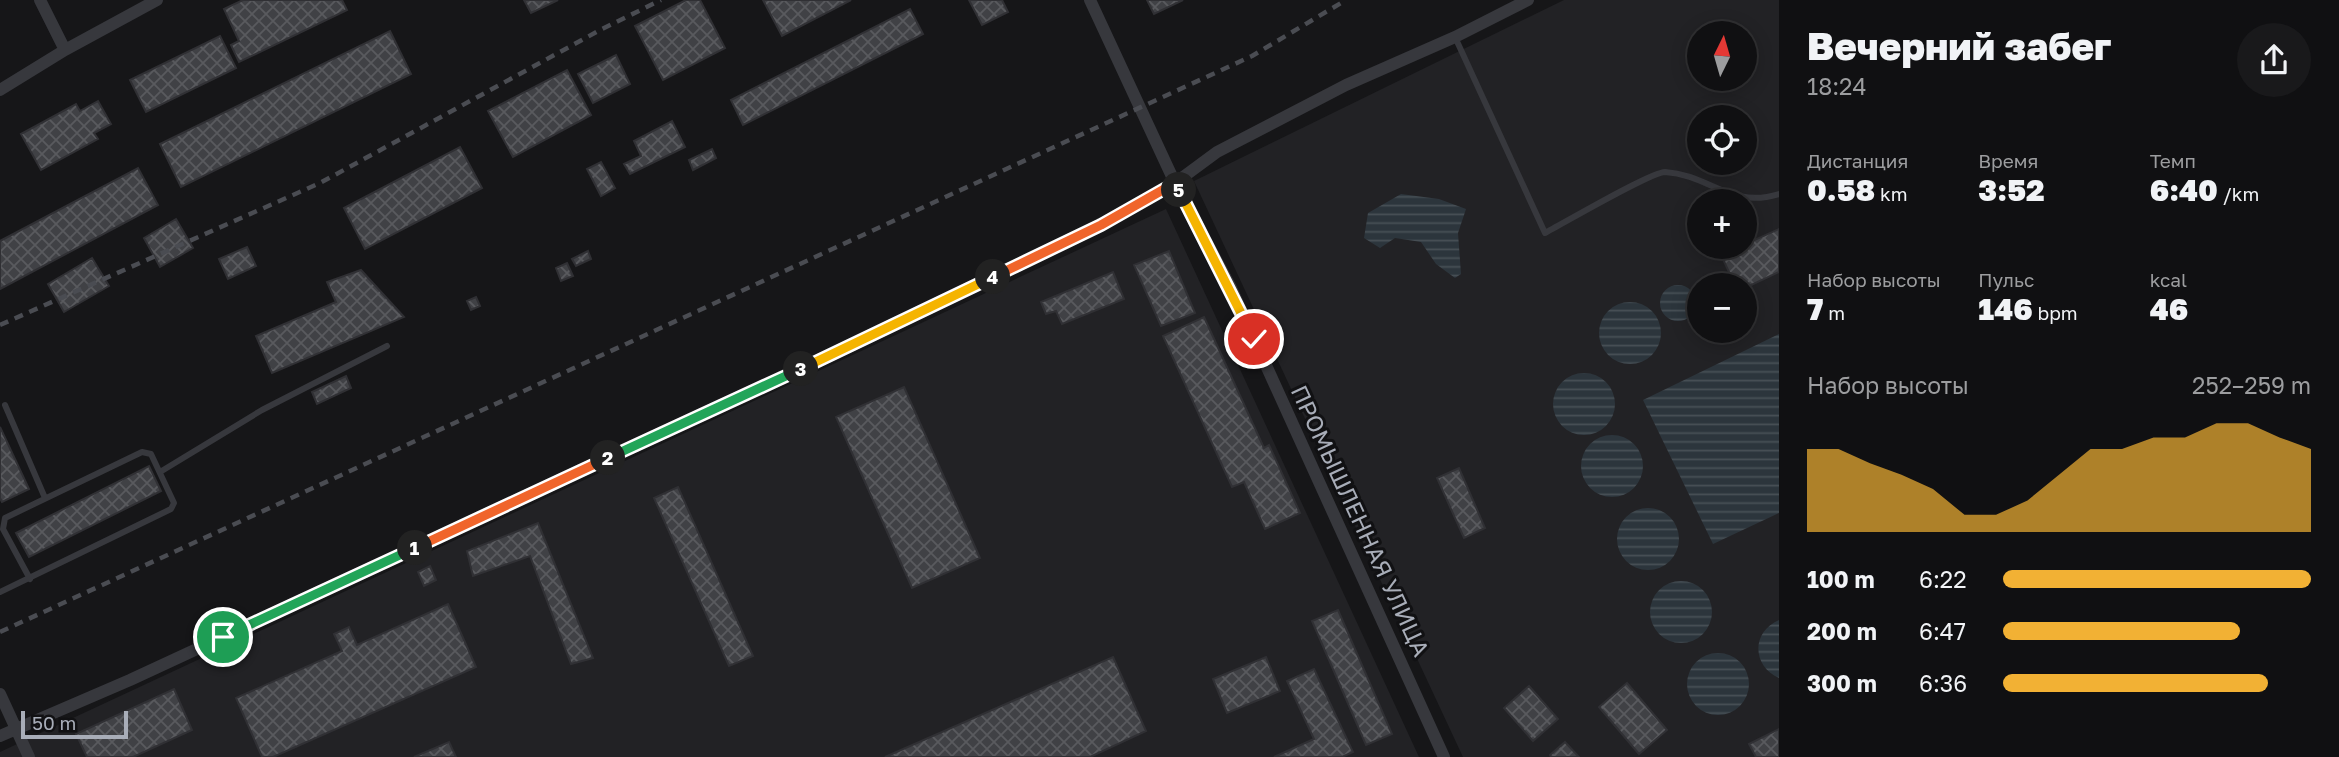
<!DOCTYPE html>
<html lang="ru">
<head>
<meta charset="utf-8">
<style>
  :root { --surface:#101012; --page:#19191b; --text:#f1f3f6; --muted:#9c9d9f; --line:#303032; --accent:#f2b134 }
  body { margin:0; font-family:"Golos Text",sans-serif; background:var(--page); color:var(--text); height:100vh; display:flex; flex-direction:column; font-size:26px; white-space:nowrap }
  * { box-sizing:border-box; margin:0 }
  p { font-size:23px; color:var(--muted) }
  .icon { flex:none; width:38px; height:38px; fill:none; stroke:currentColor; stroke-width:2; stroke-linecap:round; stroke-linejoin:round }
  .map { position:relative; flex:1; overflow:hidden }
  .drawer { display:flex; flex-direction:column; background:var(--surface); width:560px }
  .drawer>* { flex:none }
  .needle { width:46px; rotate:5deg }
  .controls { position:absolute; left:1687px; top:21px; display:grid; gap:14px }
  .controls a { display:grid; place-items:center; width:70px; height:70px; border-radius:50%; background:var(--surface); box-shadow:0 4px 18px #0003,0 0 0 2px var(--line); font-size:35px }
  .scale { position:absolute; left:21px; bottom:18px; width:107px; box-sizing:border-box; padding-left:7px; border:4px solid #a8adb8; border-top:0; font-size:19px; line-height:24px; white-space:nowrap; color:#a8adb8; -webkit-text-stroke:5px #111113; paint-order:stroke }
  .pin { position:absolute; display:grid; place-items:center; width:60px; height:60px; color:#fff; margin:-30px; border:4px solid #fff; border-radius:50%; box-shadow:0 2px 7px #0007 }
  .km { position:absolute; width:35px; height:35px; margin:-18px; border-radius:50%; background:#222; color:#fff; font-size:19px; line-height:35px; text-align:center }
  .round { display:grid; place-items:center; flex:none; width:74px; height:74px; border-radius:37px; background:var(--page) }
  .head { display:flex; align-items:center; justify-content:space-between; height:119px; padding:0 28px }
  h1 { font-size:38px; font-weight:800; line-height:52px }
  .metrics { display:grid; grid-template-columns:repeat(3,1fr); gap:10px; height:119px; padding:7px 28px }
  .metrics div { display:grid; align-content:center }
  .metrics b { font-size:30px; font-weight:800 }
  .metrics small { font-size:19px; font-weight:400 }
  .metrics p { font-size:19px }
  .chart { height:196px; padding:14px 28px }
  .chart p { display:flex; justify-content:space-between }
  .chart svg { width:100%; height:126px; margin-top:7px; fill:var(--accent); opacity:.7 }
  ul { padding:0 28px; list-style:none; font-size:23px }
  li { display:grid; grid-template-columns:112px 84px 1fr; align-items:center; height:52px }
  li i { height:18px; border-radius:9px; background:var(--accent) }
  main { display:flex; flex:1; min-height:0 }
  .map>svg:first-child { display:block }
  .built { fill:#222225; fill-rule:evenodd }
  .water { fill:url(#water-rules) }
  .building { fill:url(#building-cross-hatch); stroke:#303034; stroke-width:2 }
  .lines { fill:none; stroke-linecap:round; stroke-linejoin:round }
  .lane { stroke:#37383d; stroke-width:6 }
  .street { stroke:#37383d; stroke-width:12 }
  .rail { stroke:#4a4c52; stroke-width:4.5; stroke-dasharray:9 7; stroke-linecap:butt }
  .split-1-casing { stroke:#fff; stroke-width:14 }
  .split-2-casing { stroke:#fff; stroke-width:14 }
  .split-3-casing { stroke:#fff; stroke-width:14 }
  .split-4-casing { stroke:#fff; stroke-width:14 }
  .split-5-casing { stroke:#fff; stroke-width:14 }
  .split-6-casing { stroke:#fff; stroke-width:14 }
  .split-1 { stroke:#22a559; stroke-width:9 }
  .split-2 { stroke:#f0652b; stroke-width:9 }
  .split-3 { stroke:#22a559; stroke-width:9 }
  .split-4 { stroke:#f5b400; stroke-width:9 }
  .split-5 { stroke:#f0652b; stroke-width:9 }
  .split-6 { stroke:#f5b400; stroke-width:9 }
  .labels { text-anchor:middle; stroke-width:6; stroke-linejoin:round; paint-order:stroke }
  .street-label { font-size:23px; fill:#a8adb8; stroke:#111113 }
</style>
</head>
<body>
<main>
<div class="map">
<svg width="1779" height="757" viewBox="0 0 1779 757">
  <defs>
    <pattern id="water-rules" width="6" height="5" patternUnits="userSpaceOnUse" patternTransform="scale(1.75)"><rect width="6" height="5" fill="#2c353c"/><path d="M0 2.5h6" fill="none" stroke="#485056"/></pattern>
    <pattern id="building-cross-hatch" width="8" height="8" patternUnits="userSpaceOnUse" patternTransform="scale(1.75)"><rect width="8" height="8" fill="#404145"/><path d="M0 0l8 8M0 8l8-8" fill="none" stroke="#595a5e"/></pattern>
  </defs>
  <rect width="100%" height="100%" fill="#161618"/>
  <!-- built -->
  <path class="built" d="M 1564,0 L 1779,0 L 1779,757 L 1463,757 L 1194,181 ZM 1699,33 L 1745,33 L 1745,79 L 1699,79 ZM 1699,117 L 1745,117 L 1745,163 L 1699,163 ZM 1699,201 L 1745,201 L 1745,247 L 1699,247 ZM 1699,285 L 1745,285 L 1745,331 L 1699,331 Z
    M 1166,209 L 1419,757 L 0,757 L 0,752 Z"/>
  <!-- water -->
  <path class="water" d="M 1401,194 L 1439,199 L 1466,209 L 1458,233 L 1461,274 L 1455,278 L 1436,264 L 1421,242 L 1395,238 L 1380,248 L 1364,238 L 1368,213 Z
    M1660 303a18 18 0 1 1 36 0a18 18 0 1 1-36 0Z
    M1599 333a31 31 0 1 1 62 0a31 31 0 1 1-62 0Z
    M 1779,334 L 1779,513 L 1713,544 L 1643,400 Z
    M1553 404a31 31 0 1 1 62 0a31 31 0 1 1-62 0Z
    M1581 466a31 31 0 1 1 62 0a31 31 0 1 1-62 0Z
    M1617 539a31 31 0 1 1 62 0a31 31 0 1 1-62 0Z
    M1650 612a31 31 0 1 1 62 0a31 31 0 1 1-62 0Z
    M 1779,620 L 1779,678 C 1752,666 1751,632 1779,620 Z
    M1687 684a31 31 0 1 1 62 0a31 31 0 1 1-62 0Z"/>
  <!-- building -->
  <path class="building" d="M 243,0 L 342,0 L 347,10 L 239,62 L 231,45 L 239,41 L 224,9 Z
    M 524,0 L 558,0 L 531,13 Z
    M 686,0 L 700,0 L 725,48 L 663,80 L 635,26 Z
    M 763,0 L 851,0 L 782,36 Z
    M 969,0 L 1002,0 L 1008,12 L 982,25 Z
    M 1147,0 L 1183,0 L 1154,14 Z
    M 910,9 L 923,34 L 743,125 L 731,100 Z
    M 390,31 L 411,74 L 181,187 L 160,144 Z
    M 220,36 L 236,68 L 146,112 L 130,80 Z
    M 616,55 L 630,84 L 593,103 L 578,74 Z
    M 567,70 L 591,115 L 513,157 L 488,111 Z
    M 98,101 L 111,124 L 94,133 L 98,139 L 41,170 L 21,134 L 76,104 L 80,111 Z
    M 672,121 L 685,147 L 630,174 L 624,164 L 641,156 L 634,141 Z
    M 460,147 L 482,188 L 365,249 L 344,208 Z
    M 712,149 L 716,158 L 693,170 L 689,160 Z
    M 601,162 L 615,188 L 601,196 L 587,169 Z
    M 138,168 L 158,205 L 0,289 L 0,241 Z
    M 176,219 L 193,248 L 160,267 L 144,238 Z
    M 1779,229 L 1779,272 L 1745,288 L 1735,285 L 1721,255 Z
    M 247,247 L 256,266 L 228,279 L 219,259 Z
    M 588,251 L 591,259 L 576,266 L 572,259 Z
    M 1169,251 L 1195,313 L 1161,326 L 1134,265 Z
    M 92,258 L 109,286 L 64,312 L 48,284 Z
    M 567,263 L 573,276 L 561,281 L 556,268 Z
    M 361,270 L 404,317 L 272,373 L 256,336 L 336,302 L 327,282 Z
    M 1113,272 L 1124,299 L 1062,324 L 1056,311 L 1046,314 L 1041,302 Z
    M 476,297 L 480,306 L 471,310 L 467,301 Z
    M 1204,317 L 1264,448 L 1269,445 L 1300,513 L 1265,529 L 1244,482 L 1232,487 L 1163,336 Z
    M 346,376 L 351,388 L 317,404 L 312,392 Z
    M 904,387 L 980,558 L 912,588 L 836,417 Z
    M 0,427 L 29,489 L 2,502 L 0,498 Z
    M 149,466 L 161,491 L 29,557 L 16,533 Z
    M 1459,468 L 1485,528 L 1464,538 L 1437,478 Z
    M 678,487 L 753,656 L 729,666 L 654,498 Z
    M 538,523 L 593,658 L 571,664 L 530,556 L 473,576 L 467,551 Z
    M 430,566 L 436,580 L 424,586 L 418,572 Z
    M 448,604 L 476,667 L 273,757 L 262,757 L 236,698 L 342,651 L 334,634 L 349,627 L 357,645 Z
    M 1338,610 L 1392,734 L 1366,745 L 1312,621 Z
    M 1113,657 L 1146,731 L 1090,757 L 885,757 Z
    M 1266,657 L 1280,691 L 1227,713 L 1213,679 Z
    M 1314,669 L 1353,752 L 1342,757 L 1274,757 L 1314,739 L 1287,681 Z
    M 1627,683 L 1667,730 L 1639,754 L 1599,707 Z
    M 1529,686 L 1558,719 L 1533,741 L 1504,708 Z
    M 174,689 L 192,730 L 133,757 L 87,757 L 76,734 Z
    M 1779,729 L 1779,757 L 1756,757 L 1749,744 Z
    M 449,742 L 456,757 L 414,757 Z
    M 1565,742 L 1579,757 L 1551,757 L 1550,755 Z"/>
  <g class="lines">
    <!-- lane -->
    <path class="lane" d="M 1455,37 L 1545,233 C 1564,223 1651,172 1665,172 C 1710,175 1730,209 1779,194
      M 5,405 L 45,498
      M 160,472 L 262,410 L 387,346
      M 0,592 L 171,509 L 174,503 L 151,454 L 142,452 L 5,518 L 3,529 L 30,579"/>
    <!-- street -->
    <path class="street" d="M 40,0 L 65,50
      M 1090,0 L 1175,183 L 1230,286 L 1444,757
      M 0,90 L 65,50 L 157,0
      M 0,694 L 29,757
      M 0,736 L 130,680 L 857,343 L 1101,225 L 1175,183 L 1217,152 L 1346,85 L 1455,37 L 1528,0"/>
    <!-- rail -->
    <path class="rail" d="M 0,325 L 320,183 L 602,29 L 661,0
      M 0,632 L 1252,56 L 1346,0"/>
  </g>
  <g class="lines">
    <!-- split-1 casing -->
    <g class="split-1-casing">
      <path id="split-1" d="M 223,637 L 415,548"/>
    </g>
    <!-- split-2 casing -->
    <g class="split-2-casing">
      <path id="split-2" d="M 415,548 L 608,458"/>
    </g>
    <!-- split-3 casing -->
    <g class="split-3-casing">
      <path id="split-3" d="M 608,458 L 801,369"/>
    </g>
    <!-- split-4 casing -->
    <g class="split-4-casing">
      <path id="split-4" d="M 801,369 L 993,277"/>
    </g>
    <!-- split-5 casing -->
    <g class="split-5-casing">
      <path id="split-5" d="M 993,277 L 1101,225 L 1175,183 L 1179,190"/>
    </g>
    <!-- split-6 casing -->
    <g class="split-6-casing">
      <path id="split-6" d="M 1179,190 L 1254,339"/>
    </g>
    <!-- split-1 -->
    <use href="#split-1" class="split-1"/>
    <!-- split-2 -->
    <use href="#split-2" class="split-2"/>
    <!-- split-3 -->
    <use href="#split-3" class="split-3"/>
    <!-- split-4 -->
    <use href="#split-4" class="split-4"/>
    <!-- split-5 -->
    <use href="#split-5" class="split-5"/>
    <!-- split-6 -->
    <use href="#split-6" class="split-6"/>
  </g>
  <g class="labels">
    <!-- street labels -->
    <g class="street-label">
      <text transform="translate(1360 521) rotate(65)" y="8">ПРОМЫШЛЕННАЯ УЛИЦА</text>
    </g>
  </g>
</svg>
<div class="controls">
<a><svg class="needle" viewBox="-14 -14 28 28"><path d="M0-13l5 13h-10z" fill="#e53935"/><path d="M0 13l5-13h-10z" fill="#9c9d9f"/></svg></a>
<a><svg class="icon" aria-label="locate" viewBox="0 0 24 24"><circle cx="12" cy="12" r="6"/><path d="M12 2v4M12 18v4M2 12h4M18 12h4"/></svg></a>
<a>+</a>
<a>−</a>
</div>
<div class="scale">50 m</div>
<div class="pin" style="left:223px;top:637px;background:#1e9e55"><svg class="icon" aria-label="arrive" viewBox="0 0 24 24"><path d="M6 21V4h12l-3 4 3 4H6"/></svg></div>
<div class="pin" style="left:1254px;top:339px;background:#d93025"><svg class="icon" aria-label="check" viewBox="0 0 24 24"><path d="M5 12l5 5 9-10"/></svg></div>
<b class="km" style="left:415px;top:548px">1</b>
<b class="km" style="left:608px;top:458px">2</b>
<b class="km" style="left:801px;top:369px">3</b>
<b class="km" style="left:993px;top:277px">4</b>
<b class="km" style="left:1179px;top:190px">5</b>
</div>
<section class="drawer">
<div class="head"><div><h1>Вечерний забег</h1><p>18:24</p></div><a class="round"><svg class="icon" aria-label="share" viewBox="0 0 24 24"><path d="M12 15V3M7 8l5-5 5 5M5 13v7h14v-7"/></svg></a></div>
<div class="metrics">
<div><p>Дистанция</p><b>0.58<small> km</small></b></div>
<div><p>Время</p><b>3:52</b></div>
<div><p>Темп</p><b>6:40<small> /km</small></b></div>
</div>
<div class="metrics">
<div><p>Набор высоты</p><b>7<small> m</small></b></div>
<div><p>Пульс</p><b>146<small> bpm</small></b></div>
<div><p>kcal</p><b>46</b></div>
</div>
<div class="chart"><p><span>Набор высоты</span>252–259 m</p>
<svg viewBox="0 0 160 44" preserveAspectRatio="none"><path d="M0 44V15L10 15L20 20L30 24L40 29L50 38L60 38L70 33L80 24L90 15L100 15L110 11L120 11L130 6L140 6L150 11L160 15V44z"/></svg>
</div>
<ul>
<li><b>100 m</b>6:22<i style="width:100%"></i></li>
<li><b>200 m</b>6:47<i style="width:77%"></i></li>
<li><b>300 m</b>6:36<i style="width:86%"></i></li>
</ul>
</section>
</main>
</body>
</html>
